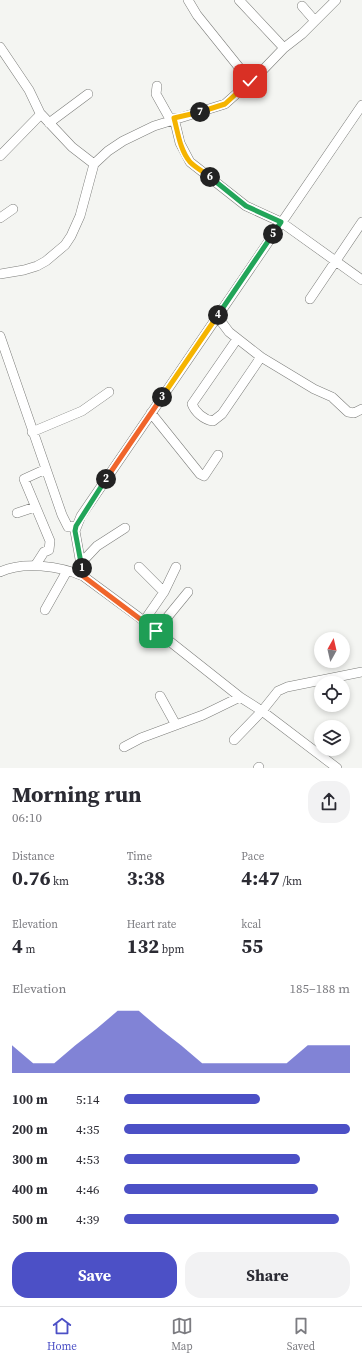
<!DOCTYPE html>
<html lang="en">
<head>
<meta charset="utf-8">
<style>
  :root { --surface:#fff; --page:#f2f2f3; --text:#2b2b33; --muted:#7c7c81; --line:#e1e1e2; --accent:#4c50c6 }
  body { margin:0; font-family:"Source Serif 4",serif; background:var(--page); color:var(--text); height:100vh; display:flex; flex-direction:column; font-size:15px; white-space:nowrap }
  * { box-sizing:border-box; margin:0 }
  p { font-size:13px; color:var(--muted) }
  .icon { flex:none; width:22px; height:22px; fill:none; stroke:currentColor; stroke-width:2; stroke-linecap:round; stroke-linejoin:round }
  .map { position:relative; height:768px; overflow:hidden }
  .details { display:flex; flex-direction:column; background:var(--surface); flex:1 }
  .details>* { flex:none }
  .needle { width:26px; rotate:8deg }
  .controls { position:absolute; left:314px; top:632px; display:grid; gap:8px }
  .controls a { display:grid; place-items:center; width:36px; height:36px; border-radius:50%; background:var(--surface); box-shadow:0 2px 6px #0003; font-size:20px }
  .pin { position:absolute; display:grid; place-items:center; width:34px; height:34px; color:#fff; margin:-17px; border-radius:8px; box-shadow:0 2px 6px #0006 }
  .km { position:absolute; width:20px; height:20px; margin:-10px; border-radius:50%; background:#222; color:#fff; font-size:11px; line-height:20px; text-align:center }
  .round { display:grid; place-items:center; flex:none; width:42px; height:42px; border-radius:16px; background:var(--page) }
  .overview { display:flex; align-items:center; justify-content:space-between; height:68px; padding:0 12px }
  h1 { font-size:22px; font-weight:700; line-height:30px }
  .stats { display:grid; grid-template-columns:repeat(3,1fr); gap:6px; height:68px; padding:4px 12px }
  .stats div { display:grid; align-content:center }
  .stats b { font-size:20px; font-weight:700 }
  .stats small { font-size:11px; font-weight:400 }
  .stats p { font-size:11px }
  .chart { height:112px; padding:8px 12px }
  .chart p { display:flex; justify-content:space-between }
  .chart svg { width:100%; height:72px; margin-top:4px; fill:var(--accent); opacity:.7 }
  .primary-button { display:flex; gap:8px; margin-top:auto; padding:8px 12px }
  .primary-button a { flex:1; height:46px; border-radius:16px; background:var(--accent); color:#fff; font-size:16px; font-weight:700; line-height:46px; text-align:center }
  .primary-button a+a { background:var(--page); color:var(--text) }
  ul { padding:0 12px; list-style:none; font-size:13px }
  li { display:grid; grid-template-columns:64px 48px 1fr; align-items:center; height:30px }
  li i { height:10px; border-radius:5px; background:var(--accent) }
  .tabs { display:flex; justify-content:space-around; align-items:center; height:56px; border-top:1px solid var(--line); background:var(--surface); font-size:11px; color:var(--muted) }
  .tabs a { display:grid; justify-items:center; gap:2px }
  .tabs .active { color:var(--accent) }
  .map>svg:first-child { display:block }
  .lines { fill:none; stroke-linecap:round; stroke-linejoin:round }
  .minor-casing { stroke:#7c7d7a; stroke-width:10 }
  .minor { stroke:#fff; stroke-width:9 }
  .split-1-casing { stroke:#fff; stroke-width:8 }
  .split-2-casing { stroke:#fff; stroke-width:8 }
  .split-3-casing { stroke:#fff; stroke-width:8 }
  .split-4-casing { stroke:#fff; stroke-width:8 }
  .split-5-casing { stroke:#fff; stroke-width:8 }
  .split-6-casing { stroke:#fff; stroke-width:8 }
  .split-7-casing { stroke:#fff; stroke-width:8 }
  .split-8-casing { stroke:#fff; stroke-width:8 }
  .split-1 { stroke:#f0652b; stroke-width:5 }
  .split-2 { stroke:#22a559; stroke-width:5 }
  .split-3 { stroke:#f0652b; stroke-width:5 }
  .split-4 { stroke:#f5b400; stroke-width:5 }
  .split-5 { stroke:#22a559; stroke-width:5 }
  .split-6 { stroke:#22a559; stroke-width:5 }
  .split-7 { stroke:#f5b400; stroke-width:5 }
  .split-8 { stroke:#f5b400; stroke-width:5 }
</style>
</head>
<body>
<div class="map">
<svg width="362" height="768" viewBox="0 0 362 768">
  <rect width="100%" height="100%" fill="#f4f5f2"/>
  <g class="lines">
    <!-- minor casing -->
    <g class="minor-casing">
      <path id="minor" d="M 188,0 L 197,15 L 250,81
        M 239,0 L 284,48
        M 302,6 L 315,21
        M 0,47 L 29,90 L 40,113 L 72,147 L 94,164
        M 157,86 L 156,94 L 170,119
        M 174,118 L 180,143 L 190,162 L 246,206 L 281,222 L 362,280
        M 49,123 L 88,94
        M 0,156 L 41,114
        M 0,218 L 13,209
        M 0,274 L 24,270 L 37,266 L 46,261 L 65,245 L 71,236 L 80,216 L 94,164 L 108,151 L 123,141 L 154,126 L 225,104 L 259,74 L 284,48 L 302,34 L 336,0
        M 310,299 L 362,222
        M 217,316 L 229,332 L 261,357 L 314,389 L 332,397 L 348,412 L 354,413 L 362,409
        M 0,336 L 62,515 L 68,527 L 76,526
        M 237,339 L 192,404 C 195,412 204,420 213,421 L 222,414 L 261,357
        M 151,413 L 200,474 L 204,476 L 218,455
        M 32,432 L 82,411 L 109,392
        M 17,513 L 35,507
        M 81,563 L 97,546 L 125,528
        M 35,566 L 44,552 L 49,550 L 50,541 L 24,479 L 46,469
        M 139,567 L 164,592
        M 0,572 C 23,561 60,566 83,576
        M 45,610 L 67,571
        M 144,621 L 164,592 L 176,567
        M 156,631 L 188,592
        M 160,696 L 176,725
        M 234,740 L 262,711 L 278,691 L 287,687 L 362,672
        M 124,747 L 141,738 L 203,715 L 240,697
        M 258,768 L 259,767
        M 337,768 L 262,711 L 240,697 L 144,621 L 83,576 L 75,531 L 81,516 L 362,105"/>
    </g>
    <!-- minor -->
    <use href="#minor" class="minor"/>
  </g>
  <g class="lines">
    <!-- split-1 casing -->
    <g class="split-1-casing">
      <path id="split-1" d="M 82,568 L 83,576 L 156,631"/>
    </g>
    <!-- split-2 casing -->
    <g class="split-2-casing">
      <path id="split-2" d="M 82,568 L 75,531 L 76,526 L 106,479"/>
    </g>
    <!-- split-3 casing -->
    <g class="split-3-casing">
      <path id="split-3" d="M 106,479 L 162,397"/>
    </g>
    <!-- split-4 casing -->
    <g class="split-4-casing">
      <path id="split-4" d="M 162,397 L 218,315"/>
    </g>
    <!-- split-5 casing -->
    <g class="split-5-casing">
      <path id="split-5" d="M 218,315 L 273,234"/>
    </g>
    <!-- split-6 casing -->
    <g class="split-6-casing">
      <path id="split-6" d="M 210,177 L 246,206 L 281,222 L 273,234"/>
    </g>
    <!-- split-7 casing -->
    <g class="split-7-casing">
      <path id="split-7" d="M 200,112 L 174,118 C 178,133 180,150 190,162 C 196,168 204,172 210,177"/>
    </g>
    <!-- split-8 casing -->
    <g class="split-8-casing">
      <path id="split-8" d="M 200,112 L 225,104 L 250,81"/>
    </g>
    <!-- split-1 -->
    <use href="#split-1" class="split-1"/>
    <!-- split-2 -->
    <use href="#split-2" class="split-2"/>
    <!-- split-3 -->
    <use href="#split-3" class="split-3"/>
    <!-- split-4 -->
    <use href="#split-4" class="split-4"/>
    <!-- split-5 -->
    <use href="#split-5" class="split-5"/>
    <!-- split-6 -->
    <use href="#split-6" class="split-6"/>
    <!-- split-7 -->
    <use href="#split-7" class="split-7"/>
    <!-- split-8 -->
    <use href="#split-8" class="split-8"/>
  </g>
</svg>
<div class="controls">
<a><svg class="needle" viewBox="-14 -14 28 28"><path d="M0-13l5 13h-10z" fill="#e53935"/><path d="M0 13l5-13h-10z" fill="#7c7c81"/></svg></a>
<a><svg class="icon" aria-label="locate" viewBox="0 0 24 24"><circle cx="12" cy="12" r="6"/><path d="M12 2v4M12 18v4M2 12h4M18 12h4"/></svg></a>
<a><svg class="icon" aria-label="layers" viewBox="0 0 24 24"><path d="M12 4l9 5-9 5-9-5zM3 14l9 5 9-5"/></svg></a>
</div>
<div class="pin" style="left:156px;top:631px;background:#1e9e55"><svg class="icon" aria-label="arrive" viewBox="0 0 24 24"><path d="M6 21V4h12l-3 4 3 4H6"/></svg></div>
<div class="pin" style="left:250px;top:81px;background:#d93025"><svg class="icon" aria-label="check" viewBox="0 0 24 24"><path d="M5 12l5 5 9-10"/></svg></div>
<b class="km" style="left:82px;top:568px">1</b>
<b class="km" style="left:106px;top:479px">2</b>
<b class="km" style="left:162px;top:397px">3</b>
<b class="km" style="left:218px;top:315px">4</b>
<b class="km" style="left:273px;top:234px">5</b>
<b class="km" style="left:210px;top:177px">6</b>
<b class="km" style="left:200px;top:112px">7</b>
</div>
<section class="details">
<div class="overview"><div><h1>Morning run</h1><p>06:10</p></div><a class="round"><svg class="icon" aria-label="share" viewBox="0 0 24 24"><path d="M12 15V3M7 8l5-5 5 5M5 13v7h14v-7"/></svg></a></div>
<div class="stats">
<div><p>Distance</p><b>0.76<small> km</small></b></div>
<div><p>Time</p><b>3:38</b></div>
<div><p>Pace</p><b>4:47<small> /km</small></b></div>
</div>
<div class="stats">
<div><p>Elevation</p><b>4<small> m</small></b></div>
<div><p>Heart rate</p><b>132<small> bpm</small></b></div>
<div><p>kcal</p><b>55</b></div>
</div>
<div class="chart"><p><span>Elevation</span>185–188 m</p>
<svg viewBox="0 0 160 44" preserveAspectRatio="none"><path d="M0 44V27L10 38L20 38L30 27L40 17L50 6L60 6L70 17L80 27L90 38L100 38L110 38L120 38L130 38L140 27L150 27L160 27V44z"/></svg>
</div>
<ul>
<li><b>100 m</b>5:14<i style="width:60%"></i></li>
<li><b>200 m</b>4:35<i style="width:100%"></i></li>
<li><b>300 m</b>4:53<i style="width:78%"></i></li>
<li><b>400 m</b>4:46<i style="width:86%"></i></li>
<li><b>500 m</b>4:39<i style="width:95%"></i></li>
</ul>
<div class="primary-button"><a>Save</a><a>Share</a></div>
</section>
<nav class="tabs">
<a class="active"><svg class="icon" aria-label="home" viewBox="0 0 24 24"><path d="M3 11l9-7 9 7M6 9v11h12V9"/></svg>Home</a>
<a><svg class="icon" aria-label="map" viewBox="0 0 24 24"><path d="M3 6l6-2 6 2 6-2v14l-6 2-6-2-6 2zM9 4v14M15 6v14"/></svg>Map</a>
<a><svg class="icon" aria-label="saved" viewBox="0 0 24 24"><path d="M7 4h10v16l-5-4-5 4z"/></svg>Saved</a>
</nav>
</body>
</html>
